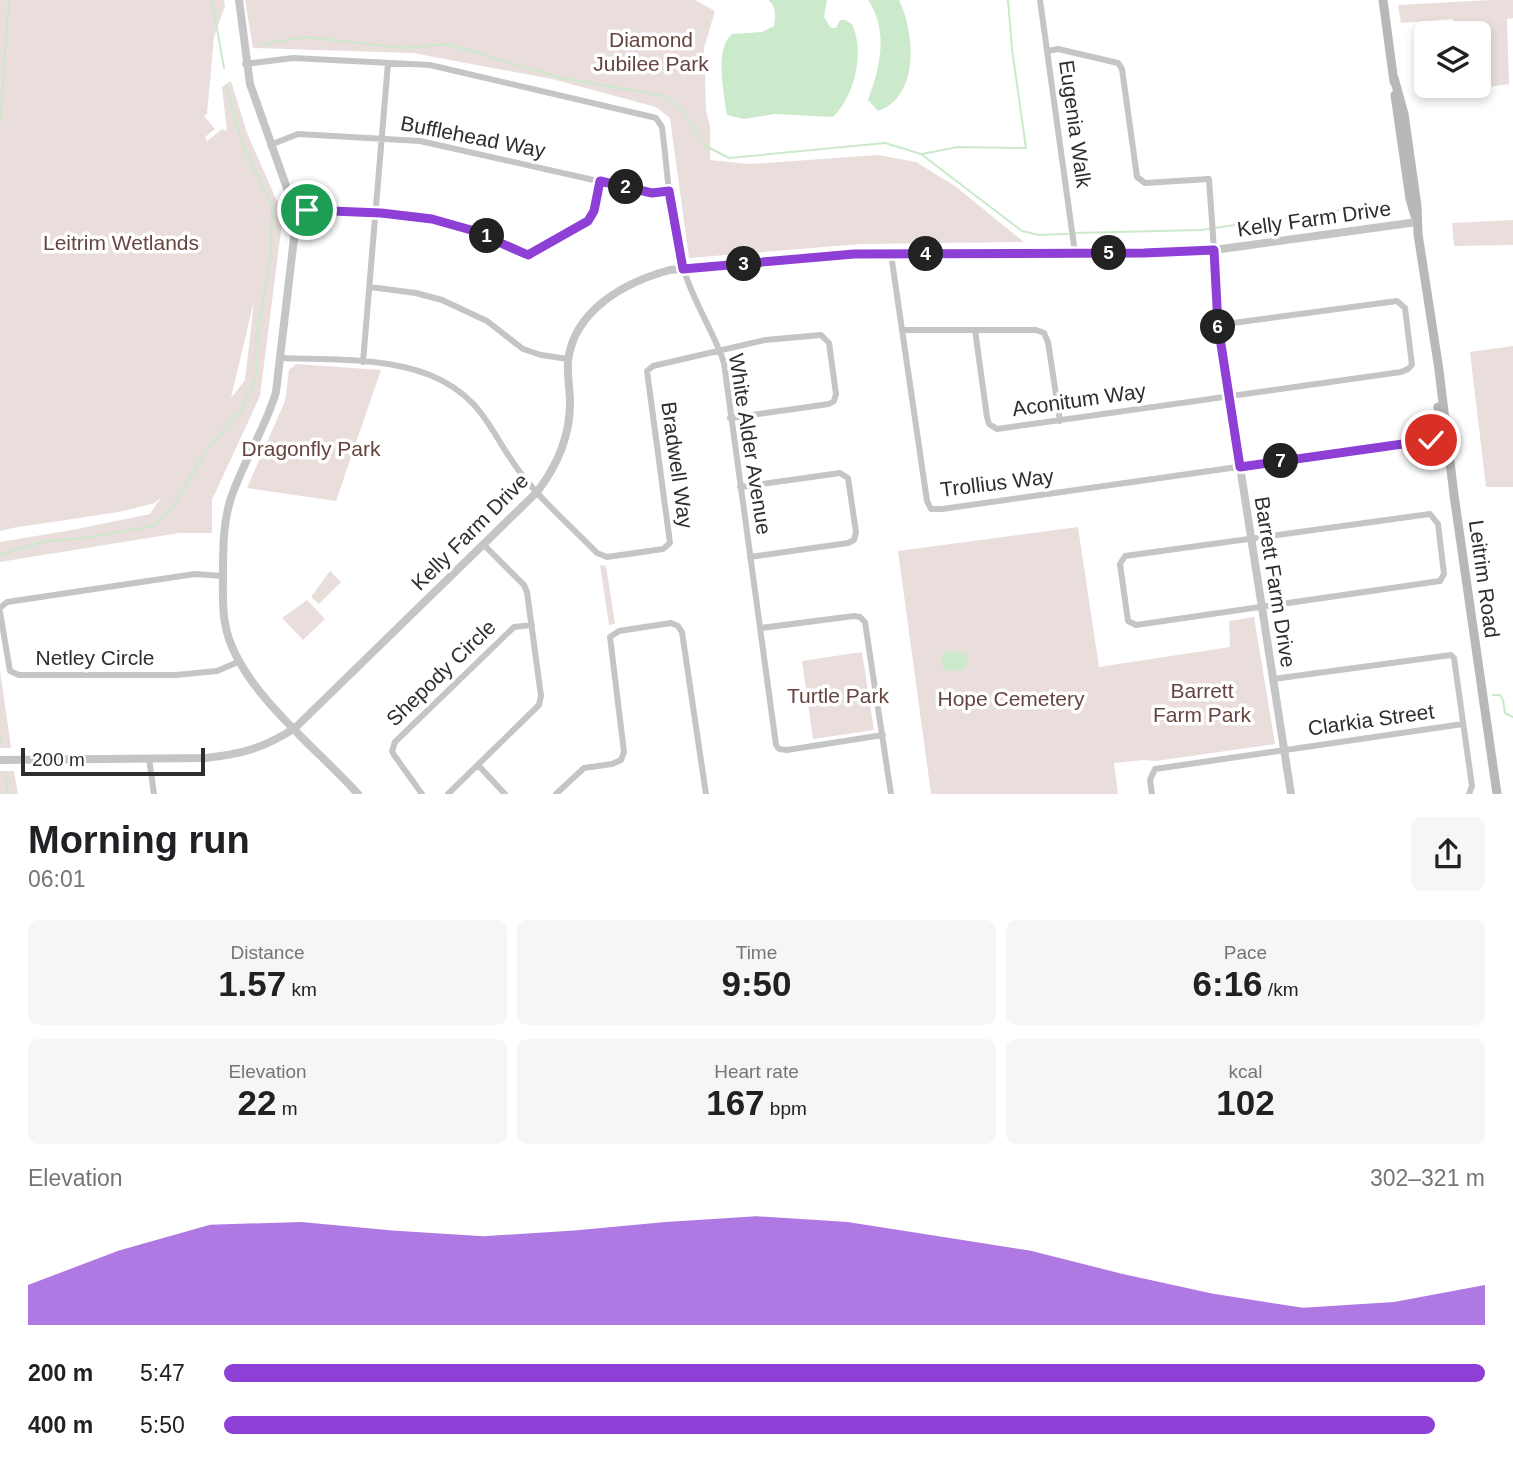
<!DOCTYPE html>
<html lang="en">
<head>
<meta charset="utf-8">
<style>
  :root { --surface:#fff; --page:#f6f6f6; --text:#202124; --muted:#757577; --accent:#8e3fd6 }
  body { margin:0; font-family:Helvetica,sans-serif; background:var(--page); color:var(--text); height:100vh; display:flex; flex-direction:column; font-size:26px; white-space:nowrap }
  * { box-sizing:border-box; margin:0 }
  p { font-size:23px; color:var(--muted) }
  .icon { flex:none; width:38px; height:38px; fill:none; stroke:currentColor; stroke-width:2; stroke-linecap:round; stroke-linejoin:round }
  .map { position:relative; height:794px; overflow:hidden }
  .drawer { display:flex; flex-direction:column; background:var(--surface); flex:1 }
  .drawer>* { flex:none }
  .controls { position:absolute; left:1414px; top:21px; display:grid; gap:14px }
  .controls a { display:grid; place-items:center; width:77px; height:77px; border-radius:10px; background:var(--surface); box-shadow:0 4px 10px #0003; font-size:35px }
  .scale { position:absolute; left:21px; bottom:18px; width:184px; box-sizing:border-box; padding-left:7px; border:4px solid #2e2e2e; border-top:0; font-size:19px; line-height:24px; white-space:nowrap; color:#2e2e2e; -webkit-text-stroke:5px #fff; paint-order:stroke }
  .pin { position:absolute; display:grid; place-items:center; width:60px; height:60px; color:#fff; margin:-30px; border:4px solid #fff; border-radius:50%; box-shadow:0 2px 7px #0007 }
  .km { position:absolute; width:35px; height:35px; margin:-18px; border-radius:50%; background:#222; color:#fff; font-size:19px; line-height:35px; text-align:center }
  .round { display:grid; place-items:center; flex:none; width:74px; height:74px; border-radius:10px; background:var(--page) }
  .summary { display:flex; align-items:center; justify-content:space-between; height:119px; padding:0 28px }
  h1 { font-size:38px; font-weight:800; line-height:52px }
  .metrics { display:grid; grid-template-columns:repeat(3,1fr); gap:10px; height:119px; padding:7px 28px }
  .metrics div { display:grid; align-content:center; border-radius:10px; background:var(--page); text-align:center }
  .metrics b { font-size:35px; font-weight:800 }
  .metrics small { font-size:19px; font-weight:400 }
  .metrics p { font-size:19px }
  .chart { height:196px; padding:14px 28px }
  .chart p { display:flex; justify-content:space-between }
  .chart svg { width:100%; height:126px; margin-top:7px; fill:var(--accent); opacity:.7 }
  ul { padding:0 28px; list-style:none; font-size:23px }
  li { display:grid; grid-template-columns:112px 84px 1fr; align-items:center; height:52px }
  li i { height:18px; border-radius:9px; background:var(--accent) }
  .map>svg:first-child { display:block }
  .green { fill:#eadedd; fill-rule:evenodd }
  .water { fill:#cbe9cb }
  .lines { fill:none; stroke-linecap:round; stroke-linejoin:round }
  .stream { stroke:#cbe9cb; stroke-width:2 }
  .minor { stroke:#c5c5c5; stroke-width:6 }
  .tertiary { stroke:#c5c5c5; stroke-width:8 }
  .secondary { stroke:#b8b8b8; stroke-width:9 }
  .route-casing { stroke:#fff; stroke-width:14 }
  .route { stroke:#8e3fd6; stroke-width:9 }
  .labels { text-anchor:middle; stroke-width:7; stroke-linejoin:round; paint-order:stroke }
  .park-label { font-size:21px; fill:#66443f; stroke:#fff }
  .street-label { font-size:21px; fill:#2e2e2e; stroke:#fff }
</style>
</head>
<body>
<div class="map">
<svg width="1513" height="794" viewBox="0 0 1513 794">
  <rect width="100%" height="100%" fill="#fff"/>
  <!-- green -->
  <path class="green" d="M 0,0 L 224,0 L 225,6 L 214,37 L 207,114 L 204,116 L 215,129 L 205,137 L 207,141 L 222,129 L 227,131 L 222,87 L 231,81 L 247,133 L 283,215 L 260,396 L 212,500 L 212,533 L 179,533 L 0,562 L 0,542 L 72,530 L 150,514 L 162,496 L 155,503 L 119,512 L 12,528 L 0,531 ZM 254,301 L 245,380 L 231,398 Z
    M 245,0 L 695,0 L 715,11 L 704,48 L 706,110 L 710,126 L 710,160 L 750,164 L 878,155 L 916,162 L 955,186 L 1024,242 L 862,244 L 689,258 L 670,118 L 656,107 L 552,79 L 413,53 L 253,48 Z
    M 1490,0 L 1513,0 L 1513,18 L 1507,19 L 1509,84 L 1465,90 L 1464,86 L 1479,86 L 1479,33 L 1456,33 L 1453,19 L 1401,23 L 1398,5 Z
    M 1513,220 L 1513,245 L 1454,246 L 1452,223 Z
    M 1513,346 L 1513,487 L 1486,487 L 1470,352 Z
    M 296,364 L 381,370 L 336,501 L 247,488 L 285,401 L 289,370 Z
    M 1078,527 L 1099,667 L 1230,647 L 1229,621 L 1254,617 L 1275,744 L 1156,761 L 1144,760 L 1114,763 L 1118,794 L 931,794 L 898,551 Z
    M 600,565 L 606,566 L 615,624 L 609,625 Z
    M 330,571 L 341,582 L 319,604 L 311,597 Z
    M 307,600 L 325,619 L 303,640 L 282,618 Z
    M 862,652 L 874,730 L 813,739 L 802,661 Z
    M 0,670 L 11,748 L 0,748 Z
    M 0,771 L 14,771 L 18,794 L 0,794 Z"/>
  <!-- water -->
  <path class="water" d="M 768,0 L 827,0 L 824,17 L 831,28 L 836,28 L 840,20 L 845,20 L 852,24 C 865,51 855,96 833,117 L 775,114 L 744,119 L 727,115 C 724,94 714,49 732,34 L 762,32 L 774,26 C 776,16 776,6 768,0 Z
    M 868,0 L 899,0 C 915,32 920,97 878,111 L 868,100 C 880,67 889,31 868,0 Z
    M 951,651 L 965,653 L 968,662 L 965,669 L 949,671 L 944,669 L 941,663 L 942,654 Z"/>
  <g class="lines">
    <!-- stream -->
    <path class="stream" d="M 212,0 L 224,68
      M 262,44 L 305,37 L 404,48 L 447,44 L 561,78 L 665,96 L 685,114 L 704,145 L 729,158 L 885,143 L 921,154 L 1022,231 L 1039,235 L 1068,234
      M 0,121 L 9,0
      M 922,154 L 958,147 L 1026,148 L 1012,49 L 1008,0
      M 1074,233 L 1200,230 L 1385,204
      M 0,555 L 41,542 L 84,538 L 153,526 L 172,508 L 207,449 L 241,411 L 256,377 L 256,339 L 271,254 L 272,206 L 243,145 L 226,85
      M 1493,695 L 1500,695 L 1503,700 L 1505,713 L 1513,717
      M 0,737 L 1,742
      M 5,774 L 8,794"/>
    <!-- minor -->
    <path class="minor" d="M 1040,0 L 1075,253
      M 1047,51 L 1058,49 L 1118,63 L 1122,69 L 1137,177 L 1145,183 L 1209,179 L 1214,250
      M 245,64 L 293,58 L 430,65 L 648,116 L 656,118 L 662,127 C 668,175 670,227 685,273 C 695,305 714,332 724,363 L 776,745 L 779,749 L 787,750 L 883,735
      M 270,145 L 298,134 L 420,141 L 647,192 L 669,191
      M 295,211 L 381,213 L 432,219 L 471,230 L 528,255 L 588,221 L 594,211 L 600,181
      M 891,254 L 927,501 L 931,509 L 942,509 L 1442,438
      M 370,287 L 416,293 L 442,300 L 487,321 L 523,349 L 541,355 L 568,359
      M 902,330 L 1036,330 L 1044,333 L 1048,342 L 1060,421
      M 975,330 L 987,417 L 989,424 L 997,429 L 1401,372 L 1408,369 L 1412,365 L 1405,308 L 1397,301 L 1218,325
      M 281,358 C 329,360 384,357 430,375 C 488,399 491,438 526,480 C 547,506 574,529 597,553 L 607,557 L 663,549 L 670,543 L 647,371 L 653,366 L 765,340 L 821,335 L 829,343 L 836,394 L 834,401 L 829,404 L 730,418
      M 363,362 L 388,63
      M 740,487 L 840,473 L 848,478 L 856,532 L 854,540 L 848,543 L 750,557
      M 1430,514 L 1438,524 L 1444,574 L 1440,581 L 1136,625 L 1128,621 L 1120,564 L 1125,556 Z
      M 0,608 L 7,602 L 195,574 L 223,576
      M 0,612 L 10,671 L 19,675 L 176,675 L 217,671 L 238,662
      M 761,628 L 854,616 L 860,617 L 865,622 L 891,794
      M 1273,679 L 1451,655 L 1454,658 L 1472,786 L 1469,794
      M 149,758 L 154,794
      M 478,765 L 505,794
      M 422,794 L 394,755 L 392,751 L 395,742 L 514,627 L 532,625
      M 448,794 L 539,705 L 541,696 L 527,592 L 524,585 L 483,544
      M 556,794 L 584,768 L 612,764 L 621,760 L 624,752 L 610,637 L 619,631 L 671,623 L 678,626 L 682,632 L 706,794
      M 1152,794 L 1150,780 L 1155,769 L 1463,724"/>
    <!-- tertiary -->
    <path class="tertiary" d="M 239,0 L 250,84 L 295,211 L 296,221 L 276,392 C 265,430 242,463 230,501 C 223,525 223,549 223,575 C 223,591 222,607 225,623 C 235,686 316,747 358,794
      M 1214,250 L 1218,325 L 1291,794
      M 0,760 L 206,758 C 242,754 264,748 295,728 L 537,492 C 557,466 570,437 570,403 C 570,389 567,375 568,361 C 574,310 625,282 670,270 L 854,254 L 1144,253 L 1214,250 L 1417,222"/>
    <!-- secondary -->
    <path class="secondary" d="M 1383,0 L 1394,82
      M 1394,78 L 1404,114 L 1417,206 L 1418,234 L 1439,370 L 1454,495 L 1497,794
      M 1395,95 L 1410,199 L 1415,216
      M 1438,407 L 1446,459"/>
  </g>
  <g class="lines">
    <!-- route casing -->
    <g class="route-casing">
      <path id="route" d="M 307,210 L 381,213 L 432,219 L 471,230 L 528,255 L 588,221 L 594,211 L 600,181 L 652,193 L 669,191 L 683,269 L 854,254 L 1144,253 L 1214,250 L 1218,325 L 1240,467 L 1431,440"/>
    </g>
    <!-- route -->
    <use href="#route" class="route"/>
  </g>
  <g class="labels">
    <!-- park labels -->
    <g class="park-label">
      <text x="651" y="47">Diamond<tspan x="651" dy="24">Jubilee Park</tspan></text>
      <text x="121" y="250">Leitrim Wetlands</text>
      <text x="311" y="456">Dragonfly Park</text>
      <text x="1202" y="698">Barrett<tspan x="1202" dy="24">Farm Park</tspan></text>
      <text x="838" y="703">Turtle Park</text>
      <text x="1011" y="706">Hope Cemetery</text>
    </g>
    <!-- street labels -->
    <g class="street-label">
      <text transform="translate(1075 124) rotate(82)" y="7">Eugenia Walk</text>
      <text transform="translate(473 137) rotate(11)" y="7">Bufflehead Way</text>
      <text transform="translate(1314 219) rotate(-8)" y="7">Kelly Farm Drive</text>
      <text transform="translate(1079 400) rotate(-8)" y="7">Aconitum Way</text>
      <text transform="translate(750 444) rotate(81)" y="7">White Alder Avenue</text>
      <text transform="translate(677 465) rotate(82)" y="7">Bradwell Way</text>
      <text transform="translate(997 483) rotate(-7)" y="7">Trollius Way</text>
      <text transform="translate(470 532) rotate(-45)" y="7">Kelly Farm Drive</text>
      <text transform="translate(1484 579) rotate(82)" y="7">Leitrim Road</text>
      <text transform="translate(1275 582) rotate(81)" y="7">Barrett Farm Drive</text>
      <text x="95" y="665">Netley Circle</text>
      <text transform="translate(441 673) rotate(-44)" y="7">Shepody Circle</text>
      <text transform="translate(1371 720) rotate(-8)" y="7">Clarkia Street</text>
    </g>
  </g>
</svg>
<div class="controls">
<a><svg class="icon" aria-label="layers" viewBox="0 0 24 24"><path d="M12 4l9 5-9 5-9-5zM3 14l9 5 9-5"/></svg></a>
</div>
<div class="scale">200 m</div>
<div class="pin" style="left:307px;top:210px;background:#1e9e55"><svg class="icon" aria-label="arrive" viewBox="0 0 24 24"><path d="M6 21V4h12l-3 4 3 4H6"/></svg></div>
<div class="pin" style="left:1431px;top:440px;background:#d93025"><svg class="icon" aria-label="check" viewBox="0 0 24 24"><path d="M5 12l5 5 9-10"/></svg></div>
<b class="km" style="left:487px;top:236px">1</b>
<b class="km" style="left:626px;top:187px">2</b>
<b class="km" style="left:744px;top:264px">3</b>
<b class="km" style="left:926px;top:254px">4</b>
<b class="km" style="left:1109px;top:253px">5</b>
<b class="km" style="left:1218px;top:327px">6</b>
<b class="km" style="left:1281px;top:461px">7</b>
</div>
<section class="drawer">
<div class="summary"><div><h1>Morning run</h1><p>06:01</p></div><a class="round"><svg class="icon" aria-label="share" viewBox="0 0 24 24"><path d="M12 15V3M7 8l5-5 5 5M5 13v7h14v-7"/></svg></a></div>
<div class="metrics">
<div><p>Distance</p><b>1.57<small> km</small></b></div>
<div><p>Time</p><b>9:50</b></div>
<div><p>Pace</p><b>6:16<small> /km</small></b></div>
</div>
<div class="metrics">
<div><p>Elevation</p><b>22<small> m</small></b></div>
<div><p>Heart rate</p><b>167<small> bpm</small></b></div>
<div><p>kcal</p><b>102</b></div>
</div>
<div class="chart"><p><span>Elevation</span>302–321 m</p>
<svg viewBox="0 0 160 44" preserveAspectRatio="none"><path d="M0 44V30L10 18L20 9L30 8L40 11L50 13L60 11L70 8L80 6L90 8L100 13L110 18L120 26L130 33L140 38L150 36L160 30V44z"/></svg>
</div>
<ul>
<li><b>200 m</b>5:47<i style="width:100%"></i></li>
<li><b>400 m</b>5:50<i style="width:96%"></i></li>
</ul>
</section>
</body>
</html>
